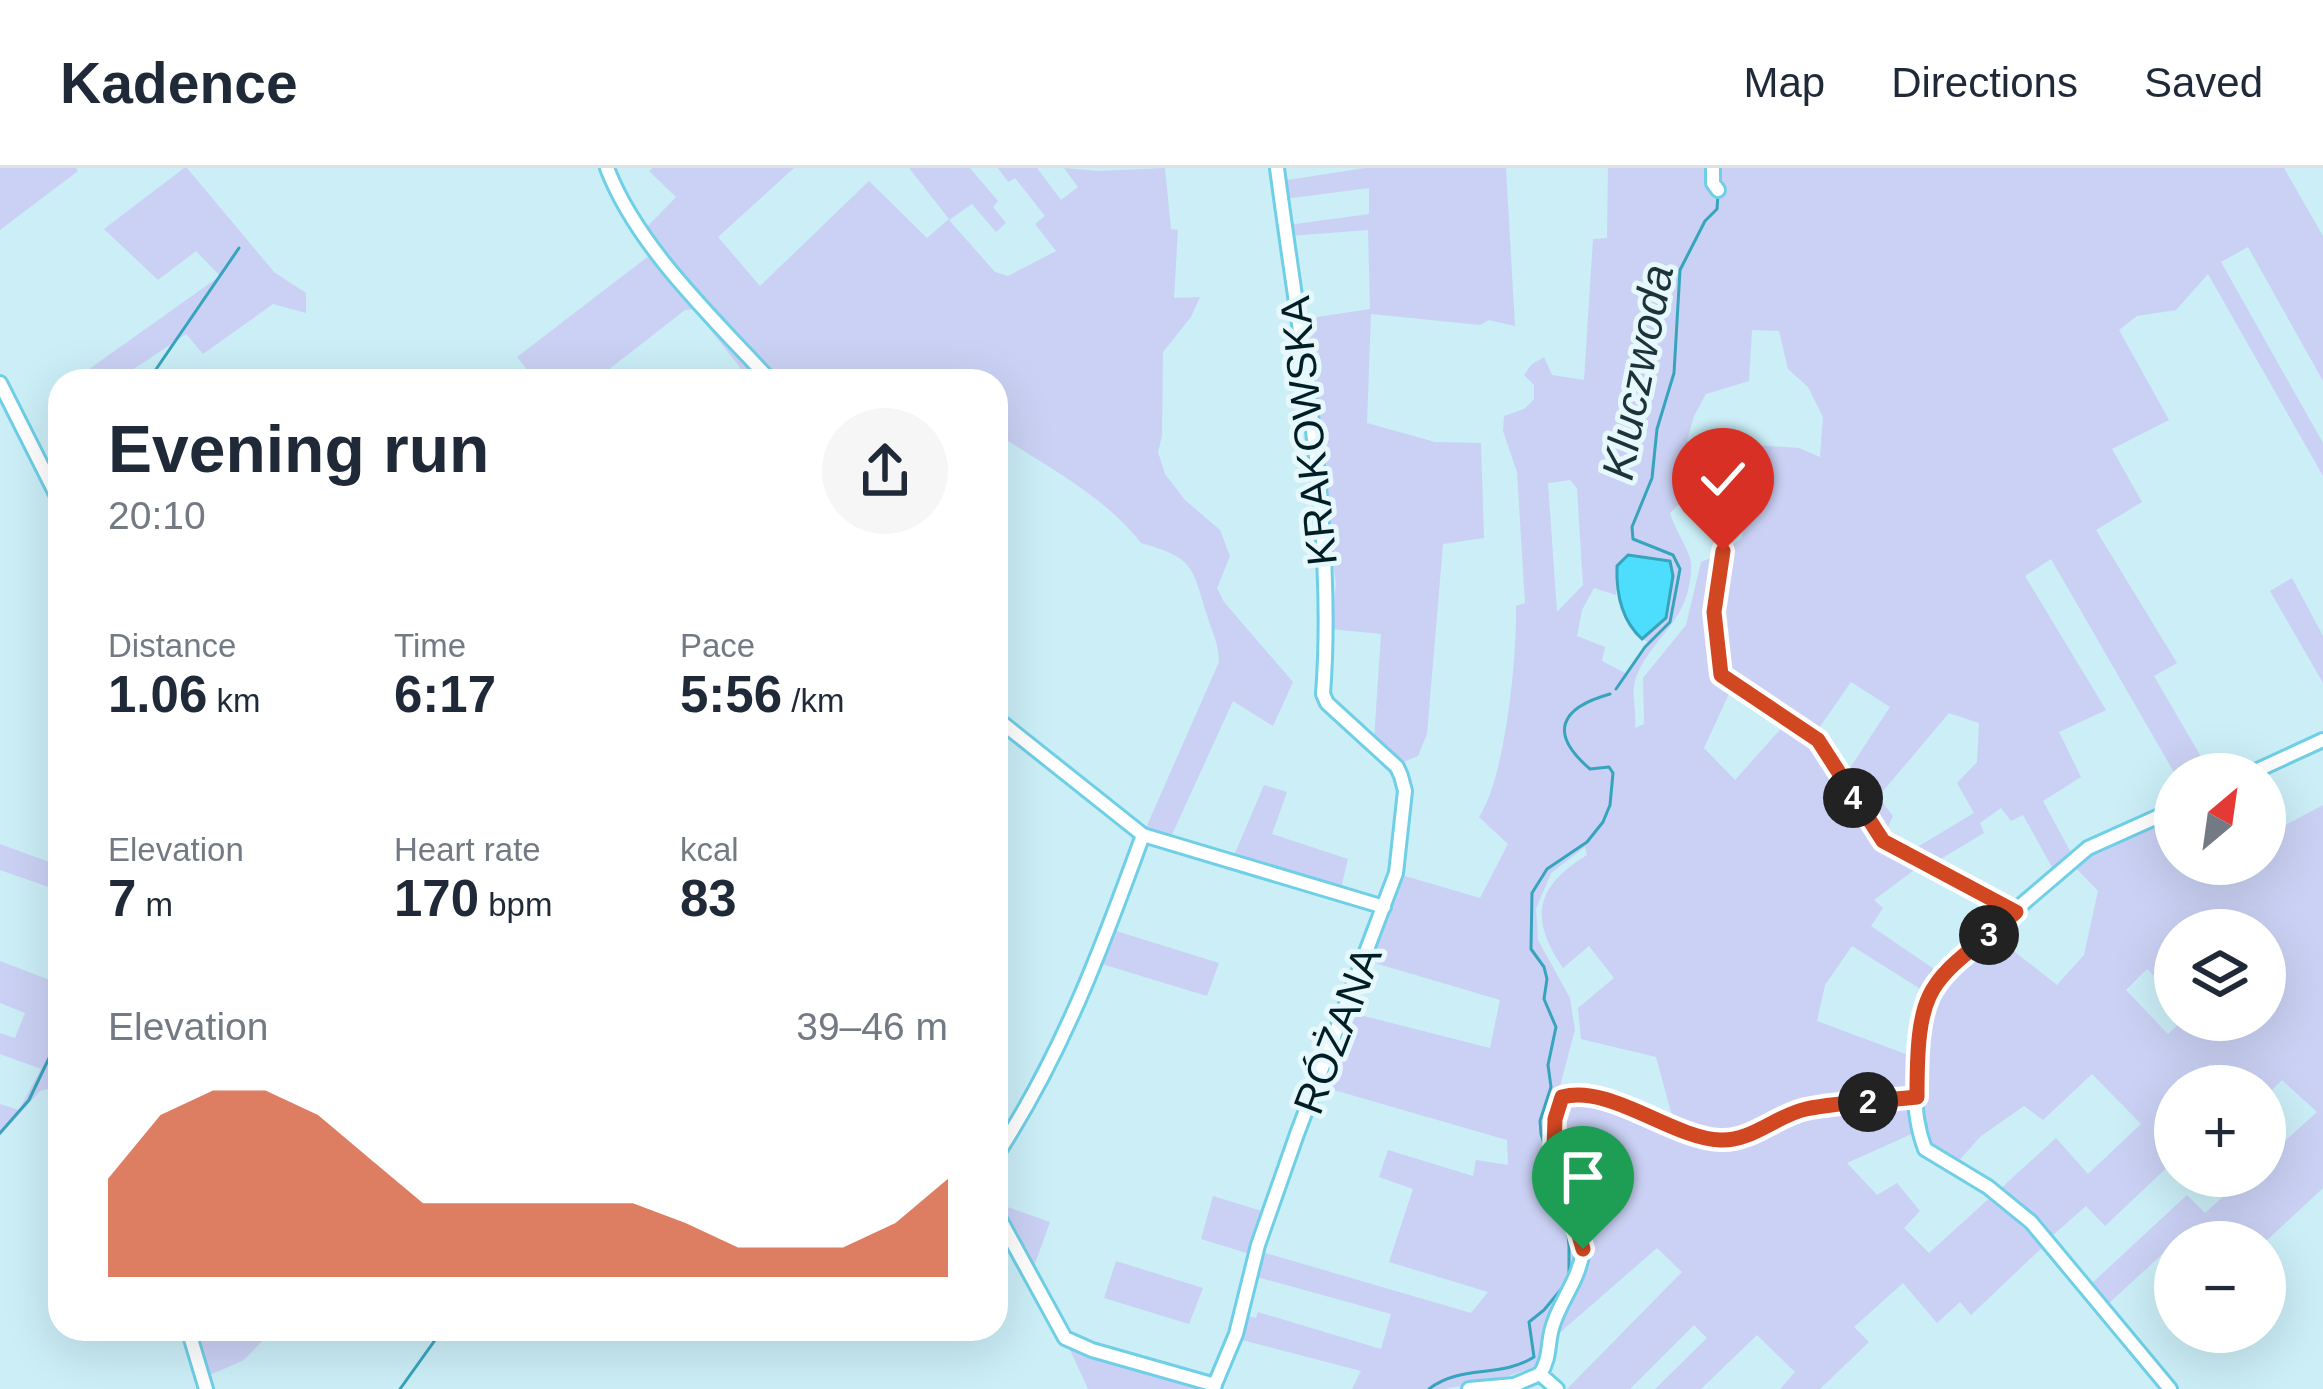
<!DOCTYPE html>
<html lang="en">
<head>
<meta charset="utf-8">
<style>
  :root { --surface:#fff; --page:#f6f6f7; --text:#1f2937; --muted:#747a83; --line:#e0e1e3; --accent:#d04721 }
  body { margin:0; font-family:Helvetica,sans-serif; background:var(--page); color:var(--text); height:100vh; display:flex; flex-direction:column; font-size:45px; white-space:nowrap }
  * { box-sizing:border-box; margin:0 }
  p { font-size:39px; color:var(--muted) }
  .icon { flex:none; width:66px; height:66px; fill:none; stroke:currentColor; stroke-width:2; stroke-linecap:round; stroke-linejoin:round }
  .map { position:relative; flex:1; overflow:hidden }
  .details { position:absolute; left:48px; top:201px; width:960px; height:972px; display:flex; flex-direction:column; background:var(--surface); border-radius:36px; box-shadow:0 12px 48px #0002 }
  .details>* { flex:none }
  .needle { width:78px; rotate:29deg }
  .fabs { position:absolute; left:2154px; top:585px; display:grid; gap:24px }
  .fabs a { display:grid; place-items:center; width:132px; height:132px; border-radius:50%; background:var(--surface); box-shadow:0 12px 48px #0002; font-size:60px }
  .pin { position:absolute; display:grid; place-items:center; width:102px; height:102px; color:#fff; margin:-123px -51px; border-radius:50% 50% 50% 0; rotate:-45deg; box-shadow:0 0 12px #0007 }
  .pin .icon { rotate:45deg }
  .km { position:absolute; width:60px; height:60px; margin:-30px; border-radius:50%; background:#222; color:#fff; font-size:33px; line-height:60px; text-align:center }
  .round { display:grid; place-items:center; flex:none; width:126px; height:126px; border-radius:63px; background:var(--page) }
  .head { display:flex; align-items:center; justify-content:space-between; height:204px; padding:0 60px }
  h1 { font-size:66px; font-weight:700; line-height:90px }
  .metrics { display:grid; grid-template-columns:repeat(3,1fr); gap:18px; height:204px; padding:12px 60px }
  .metrics div { display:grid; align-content:center }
  .metrics b { font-size:51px; font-weight:700 }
  .metrics small { font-size:33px; font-weight:400 }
  .metrics p { font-size:33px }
  .chart { height:336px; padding:24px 60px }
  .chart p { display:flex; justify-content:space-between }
  .chart svg { width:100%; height:216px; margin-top:12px; fill:var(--accent); opacity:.7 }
  header { display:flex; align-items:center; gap:72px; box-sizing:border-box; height:168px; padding:0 60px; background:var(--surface); border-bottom:3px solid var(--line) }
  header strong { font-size:57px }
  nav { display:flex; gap:66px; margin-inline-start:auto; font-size:42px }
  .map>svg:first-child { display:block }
  .green { fill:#cad1f4; fill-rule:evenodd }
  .water { fill:#4dddfd; stroke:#36a4bc; stroke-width:3 }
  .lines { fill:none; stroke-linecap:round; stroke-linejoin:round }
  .stream { stroke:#36a4bc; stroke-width:3 }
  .minor-casing { stroke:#6ecfe6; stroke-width:18 }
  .minor { stroke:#fff; stroke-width:12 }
  .route-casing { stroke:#fff; stroke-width:24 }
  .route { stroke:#d04721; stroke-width:15 }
  .labels { text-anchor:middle; stroke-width:10; stroke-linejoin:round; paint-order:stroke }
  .street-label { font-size:42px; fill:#001e26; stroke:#e6f8fc }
  .water-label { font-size:45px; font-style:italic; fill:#1c3339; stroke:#e6f8fc }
</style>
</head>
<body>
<header>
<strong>Kadence</strong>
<nav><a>Map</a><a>Directions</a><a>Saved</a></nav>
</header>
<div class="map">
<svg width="2323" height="1221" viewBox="0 0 2323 1221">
  <rect width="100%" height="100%" fill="#cbeef7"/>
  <!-- green -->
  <path class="green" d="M 0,0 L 76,0 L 78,3 L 0,62 Z
    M 184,0 L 187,0 L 274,104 L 306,125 L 306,145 L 273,136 L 203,186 L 186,166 L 116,213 L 81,213 L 78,209 L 220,108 L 196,83 L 158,112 L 104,61 Z
    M 653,0 L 794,0 L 718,69 L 760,118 L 869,13 L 927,70 L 949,51 L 909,0 L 970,0 L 998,33 L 993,39 L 1006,55 L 996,64 L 972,36 L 949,52 L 995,104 L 1008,108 L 1056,83 L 1035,56 L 1045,48 L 1015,10 L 1008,14 L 998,0 L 1037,0 L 1061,32 L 1078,19 L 1064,0 L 1098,3 L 1165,0 L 1171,61 L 1178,62 L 1174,130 L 1200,129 L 1191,149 L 1163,184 L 1162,268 L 1158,284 L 1165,306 L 1185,332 L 1220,362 L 1230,388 L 1217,420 L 1224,434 L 1293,514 L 1273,558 L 1233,533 L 1170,671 L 1145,662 L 1219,494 C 1219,476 1212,464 1207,447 C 1192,398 1194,390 1141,375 C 1105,328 1045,298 996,265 L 996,213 L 775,213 L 679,106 L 647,59 L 676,29 L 649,3 Z
    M 1365,0 L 1506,0 L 1515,158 L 1489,152 L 1480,157 L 1371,146 L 1367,255 L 1435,274 L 1481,275 L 1484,370 L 1443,376 L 1427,566 L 1418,588 L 1399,596 L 1374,572 L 1381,466 L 1331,461 L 1336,417 L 1304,151 L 1370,141 L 1368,62 L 1289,68 L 1288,57 L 1369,46 L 1369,20 L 1284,31 L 1281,13 Z
    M 1608,0 L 2284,0 L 2323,68 L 2323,213 L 2248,79 L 2221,94 L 2323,275 L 2323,308 L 2208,106 L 2176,142 L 2137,148 L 2119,162 L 2169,252 L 2112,281 L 2142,334 L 2096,362 L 2177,495 L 2154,508 L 2211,606 L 2175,606 L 2051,391 L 2025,408 L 2106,542 L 2059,564 L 2081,609 L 2043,633 L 2070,683 L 2053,701 L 2023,647 L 2011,653 L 2001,640 L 1980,655 L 1984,665 L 1934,695 L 1909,684 L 1974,645 L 1957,615 L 1977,594 L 1979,555 L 1949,545 L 1878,629 L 1893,648 L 1883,669 L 1846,606 L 1890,539 L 1851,514 L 1817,563 L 1812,564 L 1734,515 L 1704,580 L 1735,612 L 1786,555 L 1812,570 L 1873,669 L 1921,697 L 1874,732 L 1883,740 L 1871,758 L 1937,803 L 1922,822 L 1852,778 L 1825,817 L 1817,853 L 1911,888 L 1912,917 L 1905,926 L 1914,937 L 1914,965 L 1847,995 L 1877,1027 L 1897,1015 L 1920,1043 L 1904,1060 L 1929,1085 L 1994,1026 L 2047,1075 L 1971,1147 L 1960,1134 L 1937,1155 L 1903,1115 L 1854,1159 L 1869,1174 L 1820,1221 L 1780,1221 L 1795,1204 L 1757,1167 L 1701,1221 L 1655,1221 L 1707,1170 L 1694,1157 L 1630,1221 L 1567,1221 L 1682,1104 L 1657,1080 L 1556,1168 L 1557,1156 L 1583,1110 L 1586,1074 L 1582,1046 L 1560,990 L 1556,967 L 1565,935 L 1580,931 L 1726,970 L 1674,955 L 1656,889 L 1581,871 L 1578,840 L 1614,810 L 1589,778 L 1563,800 C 1529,750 1535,719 1587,687 L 1585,679 L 1551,705 L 1536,741 L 1538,772 L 1570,830 L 1575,862 L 1550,955 L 1577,1081 L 1576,1103 L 1544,1188 L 1533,1199 L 1509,1208 L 1445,1221 L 1352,1221 L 1361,1203 L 1238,1171 L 1248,1148 L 1256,1150 L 1258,1144 L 1381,1181 L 1391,1146 L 1257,1109 L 1262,1084 L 1471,1145 L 1488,1124 L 1389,1094 L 1413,1021 L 1379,1009 L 1388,982 L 1473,1008 L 1476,992 L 1508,997 L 1507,972 L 1320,918 L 1348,844 L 1490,880 L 1500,832 L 1368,793 L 1398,706 L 1480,730 L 1508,676 L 1479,649 C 1506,608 1517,488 1516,438 L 1525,435 L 1517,304 L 1503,263 L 1504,248 L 1524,241 L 1534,231 L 1534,217 L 1524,207 L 1531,197 L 1544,189 L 1552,207 L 1584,212 L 1593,71 L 1607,70 ZM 1752,162 L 1779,163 L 1788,201 L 1808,219 L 1823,249 L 1820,289 L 1799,280 L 1741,276 L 1739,271 L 1694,272 C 1706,309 1746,328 1742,370 L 1723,385 L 1701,394 L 1686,457 L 1643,510 L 1644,556 L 1635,560 C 1637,545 1631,528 1635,513 C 1650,468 1692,455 1691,396 C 1691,384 1674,361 1670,345 L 1707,309 L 1687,272 L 1694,248 L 1706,226 L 1749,213 ZM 1570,312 L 1577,320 L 1583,417 L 1557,444 L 1548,315 ZM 1617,398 L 1672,402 L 1666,450 L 1642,471 L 1648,474 L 1625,505 L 1602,493 L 1605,479 L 1577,468 L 1582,442 L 1594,420 L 1616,427 Z
    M 650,87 L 761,213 L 746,213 L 739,198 L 694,141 L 685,142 L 594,213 L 536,213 L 517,189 Z
    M 2292,410 L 2323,468 L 2323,515 L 2270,423 Z
    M 1264,617 L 1287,624 L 1272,666 L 1348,691 L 1341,720 L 1233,690 Z
    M 2323,637 L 2323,1020 L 2265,1074 L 2211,1074 L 2194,1057 L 2107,1137 L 2091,1116 L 2187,1027 L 2205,1045 L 2246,1008 L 2265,1008 L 2265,991 L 2317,944 L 2282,912 L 2265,929 L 2265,918 L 2234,918 L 2210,896 L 2184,918 L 2175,918 L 2175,926 L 2168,932 L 2175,940 L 2175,992 L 2105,1058 L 2086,1038 L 2052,1068 L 1998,1023 L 2056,970 L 2088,1006 L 2141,956 L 2092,906 L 2043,952 L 2024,938 L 1981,968 L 1955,997 C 1946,991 1932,985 1926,975 C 1916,955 1922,856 1931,835 C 1944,806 1971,788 1996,769 L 2057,817 L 2084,787 L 2098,723 L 2075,699 L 2094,684 L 2175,648 L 2175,696 L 2265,696 L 2265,668 ZM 2175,762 L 2265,762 L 2265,852 L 2183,852 L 2168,866 L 2126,822 L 2147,801 L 2175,829 Z
    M 0,676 L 60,698 L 60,723 L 0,702 Z
    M 1113,762 L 1219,795 L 1207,828 L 1102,796 Z
    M 0,793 L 55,814 L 60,804 L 60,918 L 40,923 L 0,968 L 0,936 L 19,942 L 41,901 L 0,886 L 0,865 L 15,870 L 25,845 L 0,835 Z
    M 1213,1028 L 1265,1044 L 1253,1087 L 1201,1071 Z
    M 996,1035 L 1050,1054 L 1033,1101 L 996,1037 Z
    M 1116,1093 L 1203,1120 L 1189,1156 L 1104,1130 Z
    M 192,1161 L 256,1161 L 266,1169 L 244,1192 L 210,1207 L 214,1221 L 209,1221 Z
    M 1066,1173 L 1208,1221 L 1088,1221 Z"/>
  <!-- water -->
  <path class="water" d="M 1628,387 L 1670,393 L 1673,408 L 1666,450 L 1642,471 C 1621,452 1616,425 1617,398 Z"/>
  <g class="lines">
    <!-- stream -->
    <path class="stream" d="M 148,213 L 239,80
      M 1616,521 L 1645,479 L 1670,454 L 1680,401 L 1673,387 L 1633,371 L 1632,359 L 1652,310 L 1657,261 L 1674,205 L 1680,102 L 1705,53 L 1717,41 L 1718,26
      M 0,965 L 29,932 L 60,867
      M 400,1221 L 443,1161
      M 1429,1221 C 1461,1196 1499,1211 1534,1189 L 1529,1154 L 1544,1142 L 1563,1119 L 1569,1106 L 1569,1078 L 1566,1044 L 1541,966 L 1540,953 L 1551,919 L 1548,897 L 1556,859 L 1544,831 L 1547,811 L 1544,799 L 1531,781 L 1532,725 L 1547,701 L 1587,674 L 1603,654 L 1610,637 L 1613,605 L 1609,599 L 1590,601 C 1548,565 1560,540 1610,526"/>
    <!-- minor casing -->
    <g class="minor-casing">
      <path id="minor" d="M 607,0 C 637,79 714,151 771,213
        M 1713,0 L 1713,15 L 1718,22
        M 0,215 L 60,334
        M 1723,383 L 1714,444 L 1721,507 L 1818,572 L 1883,673 L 2016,744
        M 996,550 L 1143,667 L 1384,739
        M 2249,606 L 2323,572
        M 996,988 C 1062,887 1102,780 1143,667
        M 996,1044 L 1065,1170 L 1092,1182 L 1215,1217
        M 188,1161 L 206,1221
        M 1540,1206 L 1557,1221
        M 1213,1221 L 1236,1166 L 1258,1077 L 1297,966 L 1396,705 L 1405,623 L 1401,608 L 1397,599 L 1327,535 L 1323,526 C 1336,357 1299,169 1277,0
        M 1469,1221 L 1514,1217 L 1540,1206 C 1551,1190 1547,1174 1553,1157 C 1562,1129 1580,1111 1583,1081 L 1554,981 L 1554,958 L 1562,929 C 1610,916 1672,969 1720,972 C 1751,974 1777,947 1806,941 C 1842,934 1880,933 1917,929
        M 2170,1221 L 2031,1054 L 1988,1019 L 1925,981 C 1907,934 1913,851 1938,808 L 2088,680 L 2175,641"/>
    </g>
    <!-- minor -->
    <use href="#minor" class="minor"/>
  </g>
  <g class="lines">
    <!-- route casing -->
    <g class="route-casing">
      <path id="route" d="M 1583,1081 L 1554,981 L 1555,951 L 1562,929 C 1610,916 1672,970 1720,972 C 1751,974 1777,947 1806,941 C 1842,934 1880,933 1917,929 C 1917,808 1931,817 2016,744 L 1883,673 L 1818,572 L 1721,507 L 1714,444 L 1723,383"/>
    </g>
    <!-- route -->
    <use href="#route" class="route"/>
  </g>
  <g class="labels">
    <!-- street labels -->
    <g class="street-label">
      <text transform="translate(1308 263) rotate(-96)" y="15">KRAKOWSKA</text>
      <text transform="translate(1337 862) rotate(-69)" y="15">RÓŻANA</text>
    </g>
    <!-- water labels -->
    <g class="water-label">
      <text transform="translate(1637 204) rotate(-79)" y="16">Kluczwoda</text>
    </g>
  </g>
</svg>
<div class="fabs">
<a><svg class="needle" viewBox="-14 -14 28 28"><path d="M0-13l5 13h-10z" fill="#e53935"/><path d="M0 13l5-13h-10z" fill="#747a83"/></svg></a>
<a><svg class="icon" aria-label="layers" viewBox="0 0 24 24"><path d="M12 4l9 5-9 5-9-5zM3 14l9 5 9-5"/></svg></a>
<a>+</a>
<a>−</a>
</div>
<div class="pin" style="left:1583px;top:1081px;background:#1e9e55"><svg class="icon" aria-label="arrive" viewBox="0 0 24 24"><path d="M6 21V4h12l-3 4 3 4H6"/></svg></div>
<div class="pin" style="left:1723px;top:383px;background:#d93025"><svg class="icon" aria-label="check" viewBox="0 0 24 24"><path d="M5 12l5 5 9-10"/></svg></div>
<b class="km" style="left:1868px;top:934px">2</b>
<b class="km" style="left:1989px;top:767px">3</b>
<b class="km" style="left:1853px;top:630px">4</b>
<section class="details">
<div class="head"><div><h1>Evening run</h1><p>20:10</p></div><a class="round"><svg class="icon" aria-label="share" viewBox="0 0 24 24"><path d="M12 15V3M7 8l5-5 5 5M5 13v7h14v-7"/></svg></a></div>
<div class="metrics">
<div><p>Distance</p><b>1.06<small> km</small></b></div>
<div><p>Time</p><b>6:17</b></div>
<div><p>Pace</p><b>5:56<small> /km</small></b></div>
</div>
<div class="metrics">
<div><p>Elevation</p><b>7<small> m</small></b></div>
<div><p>Heart rate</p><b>170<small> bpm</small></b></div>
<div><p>kcal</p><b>83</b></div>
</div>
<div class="chart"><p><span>Elevation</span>39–46 m</p>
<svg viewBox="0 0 160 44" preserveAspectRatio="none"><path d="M0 44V24L10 11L20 6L30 6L40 11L50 20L60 29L70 29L80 29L90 29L100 29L110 33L120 38L130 38L140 38L150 33L160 24V44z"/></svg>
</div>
</section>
</div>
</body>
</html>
